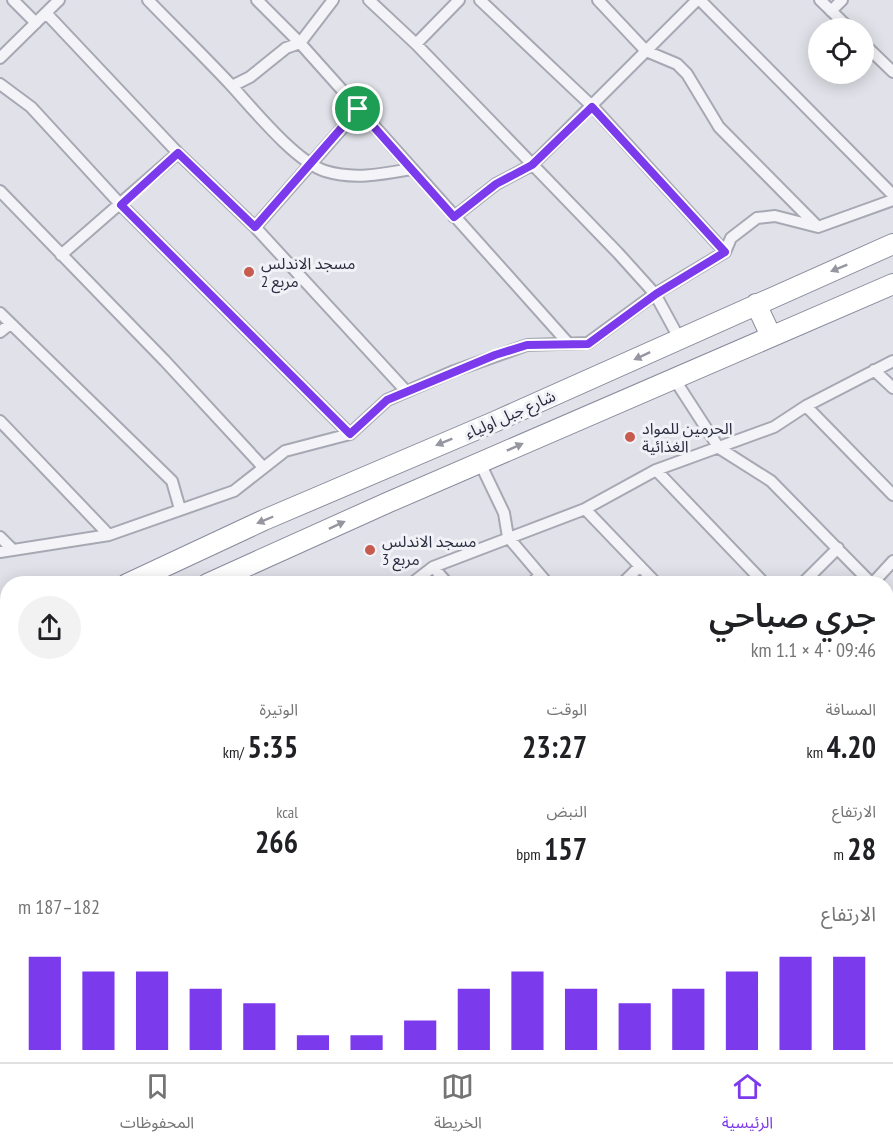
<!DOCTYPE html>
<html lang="ar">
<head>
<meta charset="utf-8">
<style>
  :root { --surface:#fff; --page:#f2f2f2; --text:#202124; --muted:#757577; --line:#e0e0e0; --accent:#7c3aed }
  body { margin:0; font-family:"PT Sans Narrow","Noto Sans Arabic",sans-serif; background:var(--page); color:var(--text); direction:rtl; height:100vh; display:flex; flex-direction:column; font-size:22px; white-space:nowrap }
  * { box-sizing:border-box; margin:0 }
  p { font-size:20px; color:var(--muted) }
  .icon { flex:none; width:33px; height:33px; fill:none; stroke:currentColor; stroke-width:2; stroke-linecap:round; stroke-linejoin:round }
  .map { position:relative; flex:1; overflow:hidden; direction:ltr }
  .details { position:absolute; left:0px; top:576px; width:894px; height:486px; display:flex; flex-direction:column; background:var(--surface); border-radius:24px 24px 0 0; box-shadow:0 3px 15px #0003; direction:rtl }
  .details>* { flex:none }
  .buttons { position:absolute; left:808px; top:18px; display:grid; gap:12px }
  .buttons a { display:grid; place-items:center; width:66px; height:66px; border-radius:50%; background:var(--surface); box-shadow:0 3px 15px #0003; font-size:30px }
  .pin { position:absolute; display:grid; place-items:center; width:51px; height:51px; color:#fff; margin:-26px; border:3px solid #fff; border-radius:50%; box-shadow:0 2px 6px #0007 }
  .round { display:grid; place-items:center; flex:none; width:63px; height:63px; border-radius:32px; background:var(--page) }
  .head { display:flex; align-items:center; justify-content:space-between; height:102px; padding:0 18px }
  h1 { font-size:33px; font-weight:600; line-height:45px }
  .figures { display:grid; grid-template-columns:repeat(3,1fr); gap:9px; height:102px; padding:6px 18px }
  .figures div { display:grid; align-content:center }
  .figures b { font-size:30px; font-weight:600 }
  .figures small { font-size:16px; font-weight:400 }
  .figures p { font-size:16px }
  .chart { height:168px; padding:12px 18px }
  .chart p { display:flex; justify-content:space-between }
  .chart svg { width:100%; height:108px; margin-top:6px; stroke:var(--accent); stroke-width:6 }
  .menu { display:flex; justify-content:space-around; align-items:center; height:84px; border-top:2px solid var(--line); background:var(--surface); font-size:16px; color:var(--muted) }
  .menu a { display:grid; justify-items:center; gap:3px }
  .menu .current { color:var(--accent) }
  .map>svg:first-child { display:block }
  .green { fill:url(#green-dots) }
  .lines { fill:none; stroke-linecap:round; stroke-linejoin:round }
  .street-casing { stroke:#a7a8b3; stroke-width:14 }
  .highway-casing { stroke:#8a8c9f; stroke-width:22 }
  .street { stroke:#f4f4f8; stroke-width:10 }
  .highway { stroke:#fff; stroke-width:20 }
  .oneway { fill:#9596a0 }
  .route-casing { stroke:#fff; stroke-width:12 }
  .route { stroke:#7c3aed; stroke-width:8 }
  .poi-dot { fill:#c75b4e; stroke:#f1f2f7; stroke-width:2 }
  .labels { text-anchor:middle; stroke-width:6; stroke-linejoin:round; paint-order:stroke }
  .poi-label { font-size:16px; fill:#2b2d40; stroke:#f1f2f7; text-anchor:start }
  .street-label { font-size:16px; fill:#2b2d40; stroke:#f1f2f7 }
</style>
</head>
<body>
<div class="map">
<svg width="893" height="1062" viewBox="0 0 893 1062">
  <defs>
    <pattern id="green-dots" width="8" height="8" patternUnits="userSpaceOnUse" patternTransform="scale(1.5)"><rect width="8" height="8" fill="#c3d3c3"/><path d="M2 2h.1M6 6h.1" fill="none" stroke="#a8b5a9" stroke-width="1.8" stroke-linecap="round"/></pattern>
  </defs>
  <rect width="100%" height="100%" fill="#e1e2e9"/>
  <!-- green -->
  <path class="green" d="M 0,927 L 7,935 L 8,1054 L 127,1055 L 135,1062 L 0,1062 Z"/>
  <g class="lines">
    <!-- street casing -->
    <g class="street-casing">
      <path id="street" d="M 13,0 L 36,23
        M 148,0 C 175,28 204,56 231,85 C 253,109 295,161 325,171 C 354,180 383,174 411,169
        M 257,0 L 300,43 L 568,343
        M 369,0 L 416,44 L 618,253 L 655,294 L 679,338
        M 480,0 L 593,107 L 725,252
        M 598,0 L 646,51 L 677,64 L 687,74 L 719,127 L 818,227
        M 700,0 L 893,195
        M 820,0 L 849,28
        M 831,11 L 842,0
        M 46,13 L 178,153 L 255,227 L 406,391
        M 416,44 L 459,0
        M 864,44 L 893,72
        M 0,58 L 59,0
        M 0,84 L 31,107 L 121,205 L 350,434
        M 232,86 L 250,77 L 286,48 L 300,43 L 333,0
        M 0,191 L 165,361 L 263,467
        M 454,217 L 496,184 L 532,165 L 697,0
        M 255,227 L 359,109
        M 61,255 L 178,153
        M 0,313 L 172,481 L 180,509
        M 0,332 L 10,324
        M 874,370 L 893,388
        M 675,380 L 719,448 L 771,481 L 872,584
        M 806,406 L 893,495
        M 0,421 L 109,535
        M 480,463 L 504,513 L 508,537 L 548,584
        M 656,470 L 765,584
        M 585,509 L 657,584
        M 0,537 L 11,548
        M 0,552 L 109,535 L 234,491 L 285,451 L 350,434 L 387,400 L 454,371 L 527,345 L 588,343 L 655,294 L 725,252 L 731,238 L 757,218 L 775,216 L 818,227 L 893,200
        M 433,567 L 448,584
        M 411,584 L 433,567 L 585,509 L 656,470 L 774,427 L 806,406 L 893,361
        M 531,584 L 540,575
        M 622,584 L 640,566
        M 802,584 L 838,548
        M 872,584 L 893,561
        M 886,598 L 893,604
        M 886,705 L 893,711
        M 0,725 L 8,721
        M 0,791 L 8,798
        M 886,815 L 893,821
        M 0,890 L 8,897
        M 886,920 L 893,926
        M 886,977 L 893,970
        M 253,1054 L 260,1062
        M 363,1054 L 370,1062
        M 472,1054 L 479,1062
        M 582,1054 L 589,1062
        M 691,1054 L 698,1062
        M 851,1054 L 858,1062
        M 172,1062 L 180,1054
        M 322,1062 L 330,1054
        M 496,1062 L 504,1054
        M 602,1062 L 610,1054
        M 801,1062 L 809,1054"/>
    </g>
    <!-- highway casing -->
    <g class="highway-casing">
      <path id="highway" d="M 756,304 L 771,336
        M 127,584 L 264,520 L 494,422 L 893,244
        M 207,584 L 389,502 L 893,284
        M 0,640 L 8,637
        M 0,675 L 8,672"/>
    </g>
    <!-- street -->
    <use href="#street" class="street"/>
    <!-- highway -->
    <use href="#highway" class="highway"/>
  </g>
  <!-- one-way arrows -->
  <defs><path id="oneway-solid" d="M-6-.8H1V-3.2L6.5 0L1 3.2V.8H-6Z" transform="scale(1.5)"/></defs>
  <g class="oneway">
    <use href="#oneway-solid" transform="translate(839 268) rotate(158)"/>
    <use href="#oneway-solid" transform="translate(642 356) rotate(155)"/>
    <use href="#oneway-solid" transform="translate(444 442) rotate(158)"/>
    <use href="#oneway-solid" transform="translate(515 447) rotate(-24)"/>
    <use href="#oneway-solid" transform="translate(265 520) rotate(157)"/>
    <use href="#oneway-solid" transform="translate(337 525) rotate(-25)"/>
  </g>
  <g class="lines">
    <!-- route casing -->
    <g class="route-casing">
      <path id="route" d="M 592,107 L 725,252 L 656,294 L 588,344 L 527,345 L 495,355 L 387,400 L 350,434 L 121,205 L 178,153 L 255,227 L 358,109 L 454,217 L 496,184 L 532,165 Z"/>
    </g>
    <!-- route -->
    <use href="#route" class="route"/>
  </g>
  <!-- markers -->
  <g class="poi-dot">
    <circle cx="249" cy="272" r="6"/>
    <circle cx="630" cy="437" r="6"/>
    <circle cx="370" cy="550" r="6"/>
  </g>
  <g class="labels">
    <!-- poi labels -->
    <g class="poi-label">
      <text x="261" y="269">مسجد الاندلس<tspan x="261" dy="18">مربع 2</tspan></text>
      <text x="642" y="434">الحرمين للمواد<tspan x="642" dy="18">الغذائية</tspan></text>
      <text x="382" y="547">مسجد الاندلس<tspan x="382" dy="18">مربع 3</tspan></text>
    </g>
    <!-- street labels -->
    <g class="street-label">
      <text transform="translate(510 414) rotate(-24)" y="6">شارع جبل اولياء</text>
    </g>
  </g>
</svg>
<div class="buttons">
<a><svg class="icon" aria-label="locate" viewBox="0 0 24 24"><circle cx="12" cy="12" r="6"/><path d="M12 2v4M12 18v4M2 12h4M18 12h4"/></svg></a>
</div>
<div class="pin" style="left:358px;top:109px;background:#1e9e55"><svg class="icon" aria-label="arrive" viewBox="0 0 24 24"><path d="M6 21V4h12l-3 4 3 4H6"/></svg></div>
<section class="details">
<div class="head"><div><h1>جري صباحي</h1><p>09:46 · 4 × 1.1 km</p></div><a class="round"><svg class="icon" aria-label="share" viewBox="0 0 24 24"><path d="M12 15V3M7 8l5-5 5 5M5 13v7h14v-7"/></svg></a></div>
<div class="figures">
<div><p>المسافة</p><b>4.20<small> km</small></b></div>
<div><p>الوقت</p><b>23:27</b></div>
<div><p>الوتيرة</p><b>5:35<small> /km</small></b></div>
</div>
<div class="figures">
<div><p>الارتفاع</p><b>28<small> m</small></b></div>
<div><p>النبض</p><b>157<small> bpm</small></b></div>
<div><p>kcal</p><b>266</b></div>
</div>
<div class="chart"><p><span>الارتفاع</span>182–187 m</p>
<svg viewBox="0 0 160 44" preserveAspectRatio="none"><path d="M5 44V6M15 44V12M25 44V12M35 44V19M45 44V25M55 44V38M65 44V38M75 44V32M85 44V19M95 44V12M105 44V19M115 44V25M125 44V19M135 44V12M145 44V6M155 44V6"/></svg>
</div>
</section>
</div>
<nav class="menu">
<a class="current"><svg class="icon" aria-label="home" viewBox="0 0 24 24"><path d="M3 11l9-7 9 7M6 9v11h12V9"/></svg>الرئيسية</a>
<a><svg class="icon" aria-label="map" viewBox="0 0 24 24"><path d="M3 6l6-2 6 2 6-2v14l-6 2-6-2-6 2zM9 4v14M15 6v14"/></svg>الخريطة</a>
<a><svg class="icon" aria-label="saved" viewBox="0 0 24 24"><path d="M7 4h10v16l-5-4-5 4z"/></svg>المحفوظات</a>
</nav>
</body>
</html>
